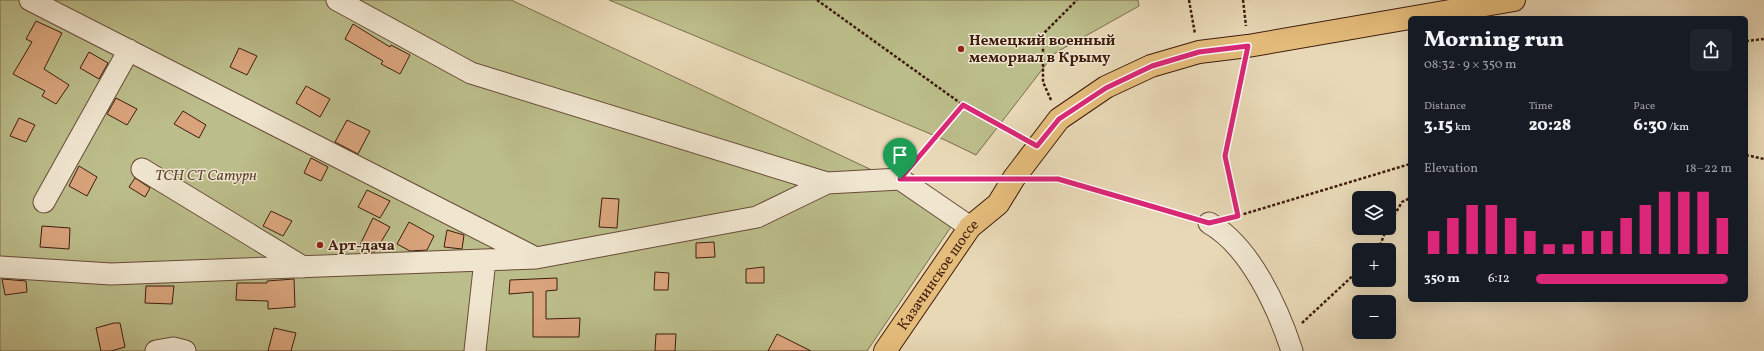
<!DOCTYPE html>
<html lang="en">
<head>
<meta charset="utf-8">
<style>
  :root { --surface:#171b24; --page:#20242c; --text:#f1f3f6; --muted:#9ea1a6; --accent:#db2777 }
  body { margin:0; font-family:Vollkorn,serif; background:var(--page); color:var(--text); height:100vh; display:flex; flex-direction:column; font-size:15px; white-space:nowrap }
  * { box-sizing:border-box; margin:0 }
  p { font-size:13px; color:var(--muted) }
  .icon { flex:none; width:22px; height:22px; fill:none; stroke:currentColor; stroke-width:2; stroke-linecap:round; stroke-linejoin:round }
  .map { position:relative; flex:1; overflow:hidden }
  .drawer { position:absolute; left:1408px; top:16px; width:340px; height:286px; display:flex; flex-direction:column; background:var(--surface); border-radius:6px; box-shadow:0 4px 16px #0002 }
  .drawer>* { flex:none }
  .controls { position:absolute; left:1352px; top:191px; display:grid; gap:8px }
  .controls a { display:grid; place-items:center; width:44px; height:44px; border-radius:6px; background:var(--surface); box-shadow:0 4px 16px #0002; font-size:20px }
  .pin { position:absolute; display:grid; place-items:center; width:34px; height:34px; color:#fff; margin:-41px -17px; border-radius:50% 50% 50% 0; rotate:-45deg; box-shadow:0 0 4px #0007 }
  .pin .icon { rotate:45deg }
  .round { display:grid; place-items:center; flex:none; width:42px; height:42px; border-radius:6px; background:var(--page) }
  .summary { display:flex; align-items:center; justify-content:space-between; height:68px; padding:0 16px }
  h1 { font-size:22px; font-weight:800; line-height:30px }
  .metrics { display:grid; grid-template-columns:repeat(3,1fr); gap:6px; height:68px; padding:4px 16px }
  .metrics div { display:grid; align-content:center }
  .metrics b { font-size:17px; font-weight:800 }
  .metrics small { font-size:11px; font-weight:400 }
  .metrics p { font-size:11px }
  .chart { height:112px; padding:8px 16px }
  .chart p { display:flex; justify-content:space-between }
  .chart svg { width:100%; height:72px; margin-top:4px; stroke:var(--accent); stroke-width:6 }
  ul { padding:0 16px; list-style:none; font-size:13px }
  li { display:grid; grid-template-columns:64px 48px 1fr; align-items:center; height:30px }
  li i { height:10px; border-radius:5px; background:var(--accent) }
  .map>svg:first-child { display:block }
  .green { fill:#bbbd8a; stroke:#7d6c4c }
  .building { fill:#d9a47c; stroke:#3f1c0e }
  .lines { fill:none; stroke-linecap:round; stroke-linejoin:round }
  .minor-casing { stroke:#694b38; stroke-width:23 }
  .major-casing { stroke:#3f1c0e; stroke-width:24 }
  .path { stroke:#3f1c0e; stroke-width:2.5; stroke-dasharray:3 2; stroke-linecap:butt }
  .minor { stroke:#f0e6d0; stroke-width:21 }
  .major { stroke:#e4bc7b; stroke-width:22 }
  .route-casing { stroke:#fff; stroke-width:8 }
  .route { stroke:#db2777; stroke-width:5 }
  .poi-dot { fill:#8f2418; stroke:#f0e6d0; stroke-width:1.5 }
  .labels { text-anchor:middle; stroke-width:3; stroke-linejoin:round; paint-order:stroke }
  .poi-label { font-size:15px; font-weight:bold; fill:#3f1c0e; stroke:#f0e6d0; text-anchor:start }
  .park-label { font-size:15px; font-style:italic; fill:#5e442d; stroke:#f0e6d0 }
  .street-label { font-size:15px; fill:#3f1c0e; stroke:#f0e6d0 }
</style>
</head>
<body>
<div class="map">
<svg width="1764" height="351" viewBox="0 0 1764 351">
  <rect width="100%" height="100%" fill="#e8d8b6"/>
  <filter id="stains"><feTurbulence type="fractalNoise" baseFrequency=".005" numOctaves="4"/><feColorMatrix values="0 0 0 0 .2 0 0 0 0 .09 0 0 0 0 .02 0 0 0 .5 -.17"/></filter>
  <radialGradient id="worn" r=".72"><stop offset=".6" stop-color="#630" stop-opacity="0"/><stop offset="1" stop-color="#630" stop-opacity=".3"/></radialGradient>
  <!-- green -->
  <path class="green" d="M 0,0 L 511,0 L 961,212 L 867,351 L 0,351 Z
    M 609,0 L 1138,0 L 1139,6 L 1055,53 L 976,155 L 945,140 Z"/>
  <!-- building -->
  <path class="building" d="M 36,21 L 62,33 L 44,69 L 69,85 L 56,104 L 42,96 L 45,91 L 13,74 L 32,42 L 26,39 Z
    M 353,24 L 390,47 L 391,45 L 410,55 L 400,74 L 381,64 L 383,61 L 345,39 Z
    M 239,48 L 257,56 L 247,75 L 230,67 Z
    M 89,52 L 108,63 L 99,79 L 80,68 Z
    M 306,86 L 330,99 L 320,117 L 296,103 Z
    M 116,98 L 137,109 L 127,125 L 107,114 Z
    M 183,111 L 206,125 L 199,138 L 174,124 Z
    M 19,118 L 35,125 L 26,142 L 10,136 Z
    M 347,120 L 370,131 L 358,154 L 335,142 Z
    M 311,158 L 328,167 L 321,181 L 304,173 Z
    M 79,166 L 97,177 L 87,196 L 69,186 Z
    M 135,178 L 150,188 L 145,197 L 129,187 Z
    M 367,190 L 390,201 L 380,218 L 358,207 Z
    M 602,198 L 619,199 L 617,228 L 599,227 Z
    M 271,211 L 292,221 L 283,236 L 263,226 Z
    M 373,218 L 390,227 L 375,252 L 371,252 L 359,247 Z
    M 409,222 L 434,236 L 427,250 L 410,251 L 397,244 Z
    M 42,226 L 70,228 L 69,249 L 40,247 Z
    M 447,230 L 464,235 L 462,249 L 444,247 Z
    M 714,242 L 715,257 L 696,258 L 696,243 Z
    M 764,267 L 764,283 L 746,283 L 746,269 Z
    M 655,272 L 669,273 L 668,290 L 654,290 Z
    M 557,278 L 557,290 L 546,291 L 546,319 L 580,318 L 579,337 L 533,337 L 533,292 L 509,294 L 510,280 Z
    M 2,279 L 26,281 L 27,292 L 5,295 Z
    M 294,279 L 295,307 L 268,309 L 268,301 L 236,300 L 237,283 L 267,283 L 267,281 Z
    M 146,286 L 174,286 L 172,304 L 145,303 Z
    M 114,323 L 120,323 L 125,347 L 111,351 L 101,351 L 96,328 Z
    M 274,328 L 296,333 L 291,351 L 268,351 Z
    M 656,334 L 676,334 L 675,351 L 655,351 Z
    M 777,334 L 811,351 L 768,351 Z"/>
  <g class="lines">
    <!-- minor casing -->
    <g class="minor-casing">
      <path id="minor" d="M 30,0 L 534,257
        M 337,0 L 471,73 L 827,183 L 900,179 L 970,227
        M 142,169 L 303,267
        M 44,202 L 129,50
        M 1209,223 C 1250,246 1278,308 1292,351
        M 0,267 L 111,274 L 536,258 L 757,217 L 827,183
        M 156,351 L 173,348 L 185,351
        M 475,351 L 485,260"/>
    </g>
    <!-- major casing -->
    <g class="major-casing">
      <g id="major">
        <path id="s1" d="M 885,351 L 970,227 L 998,204 L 1014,178 L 1059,119 L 1106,87 L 1151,66 L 1199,52 L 1248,46 L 1514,0"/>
      </g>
    </g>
    <!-- path -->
    <path class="path" d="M 817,0 L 963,105 L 1021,137
      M 1189,0 L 1195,34
      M 1243,0 L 1246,26
      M 1746,41 L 1764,39
      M 1051,100 L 1043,82 L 1043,34 L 1077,0
      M 1746,155 L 1764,159
      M 912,165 L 963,105
      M 935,179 L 990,179
      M 1037,179 L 1058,179 L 1191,218
      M 1238,216 L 1225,156 L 1244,66
      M 1234,217 L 1410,164
      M 1389,224 L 1402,202 L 1410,198
      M 1378,250 L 1387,228
      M 1302,323 L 1359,270"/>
    <!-- minor -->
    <use href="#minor" class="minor"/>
    <!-- major -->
    <use href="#major" class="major"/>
  </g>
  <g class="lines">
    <!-- route casing -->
    <g class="route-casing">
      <path id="route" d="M 1248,46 L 1225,156 L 1238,216 L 1209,223 L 1058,179 L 900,179 L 963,105 L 1037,146 L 1059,119 L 1106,88 L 1152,66 L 1199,52 Z"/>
    </g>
    <!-- route -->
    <use href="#route" class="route"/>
  </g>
  <!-- markers -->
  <g class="poi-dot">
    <circle cx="961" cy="49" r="4"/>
    <circle cx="320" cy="245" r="4"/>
  </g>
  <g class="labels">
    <!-- poi labels -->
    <g class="poi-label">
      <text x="969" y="45">Немецкий военный<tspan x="969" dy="17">мемориал в Крыму</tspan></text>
      <text x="328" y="250">Арт-дача</text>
    </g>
    <!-- park labels -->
    <g class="park-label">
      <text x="206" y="180">ТСН СТ Сатурн</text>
    </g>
    <!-- street labels -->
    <g class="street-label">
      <text dy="5" stroke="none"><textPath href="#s1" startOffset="93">Казачинское шоссе</textPath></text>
    </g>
  </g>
  <rect width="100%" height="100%" filter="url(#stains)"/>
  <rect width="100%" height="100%" fill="url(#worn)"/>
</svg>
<div class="controls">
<a><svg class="icon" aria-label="layers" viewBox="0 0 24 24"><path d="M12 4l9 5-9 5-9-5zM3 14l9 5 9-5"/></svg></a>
<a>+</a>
<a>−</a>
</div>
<div class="pin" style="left:900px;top:179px;background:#1e9e55"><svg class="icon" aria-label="arrive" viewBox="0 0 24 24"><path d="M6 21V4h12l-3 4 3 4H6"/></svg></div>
<section class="drawer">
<div class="summary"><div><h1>Morning run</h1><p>08:32 · 9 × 350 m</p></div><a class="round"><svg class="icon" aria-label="share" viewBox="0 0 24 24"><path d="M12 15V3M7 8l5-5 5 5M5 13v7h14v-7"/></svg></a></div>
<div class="metrics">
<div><p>Distance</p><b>3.15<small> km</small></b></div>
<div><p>Time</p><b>20:28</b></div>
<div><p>Pace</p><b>6:30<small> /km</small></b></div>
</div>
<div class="chart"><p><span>Elevation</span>18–22 m</p>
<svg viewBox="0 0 160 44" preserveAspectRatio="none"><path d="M5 44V30M15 44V22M25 44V14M35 44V14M45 44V22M55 44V30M65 44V38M75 44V38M85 44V30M95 44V30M105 44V22M115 44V14M125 44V6M135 44V6M145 44V6M155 44V22"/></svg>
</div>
<ul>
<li><b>350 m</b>6:12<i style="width:98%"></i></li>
</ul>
</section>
</div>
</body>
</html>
